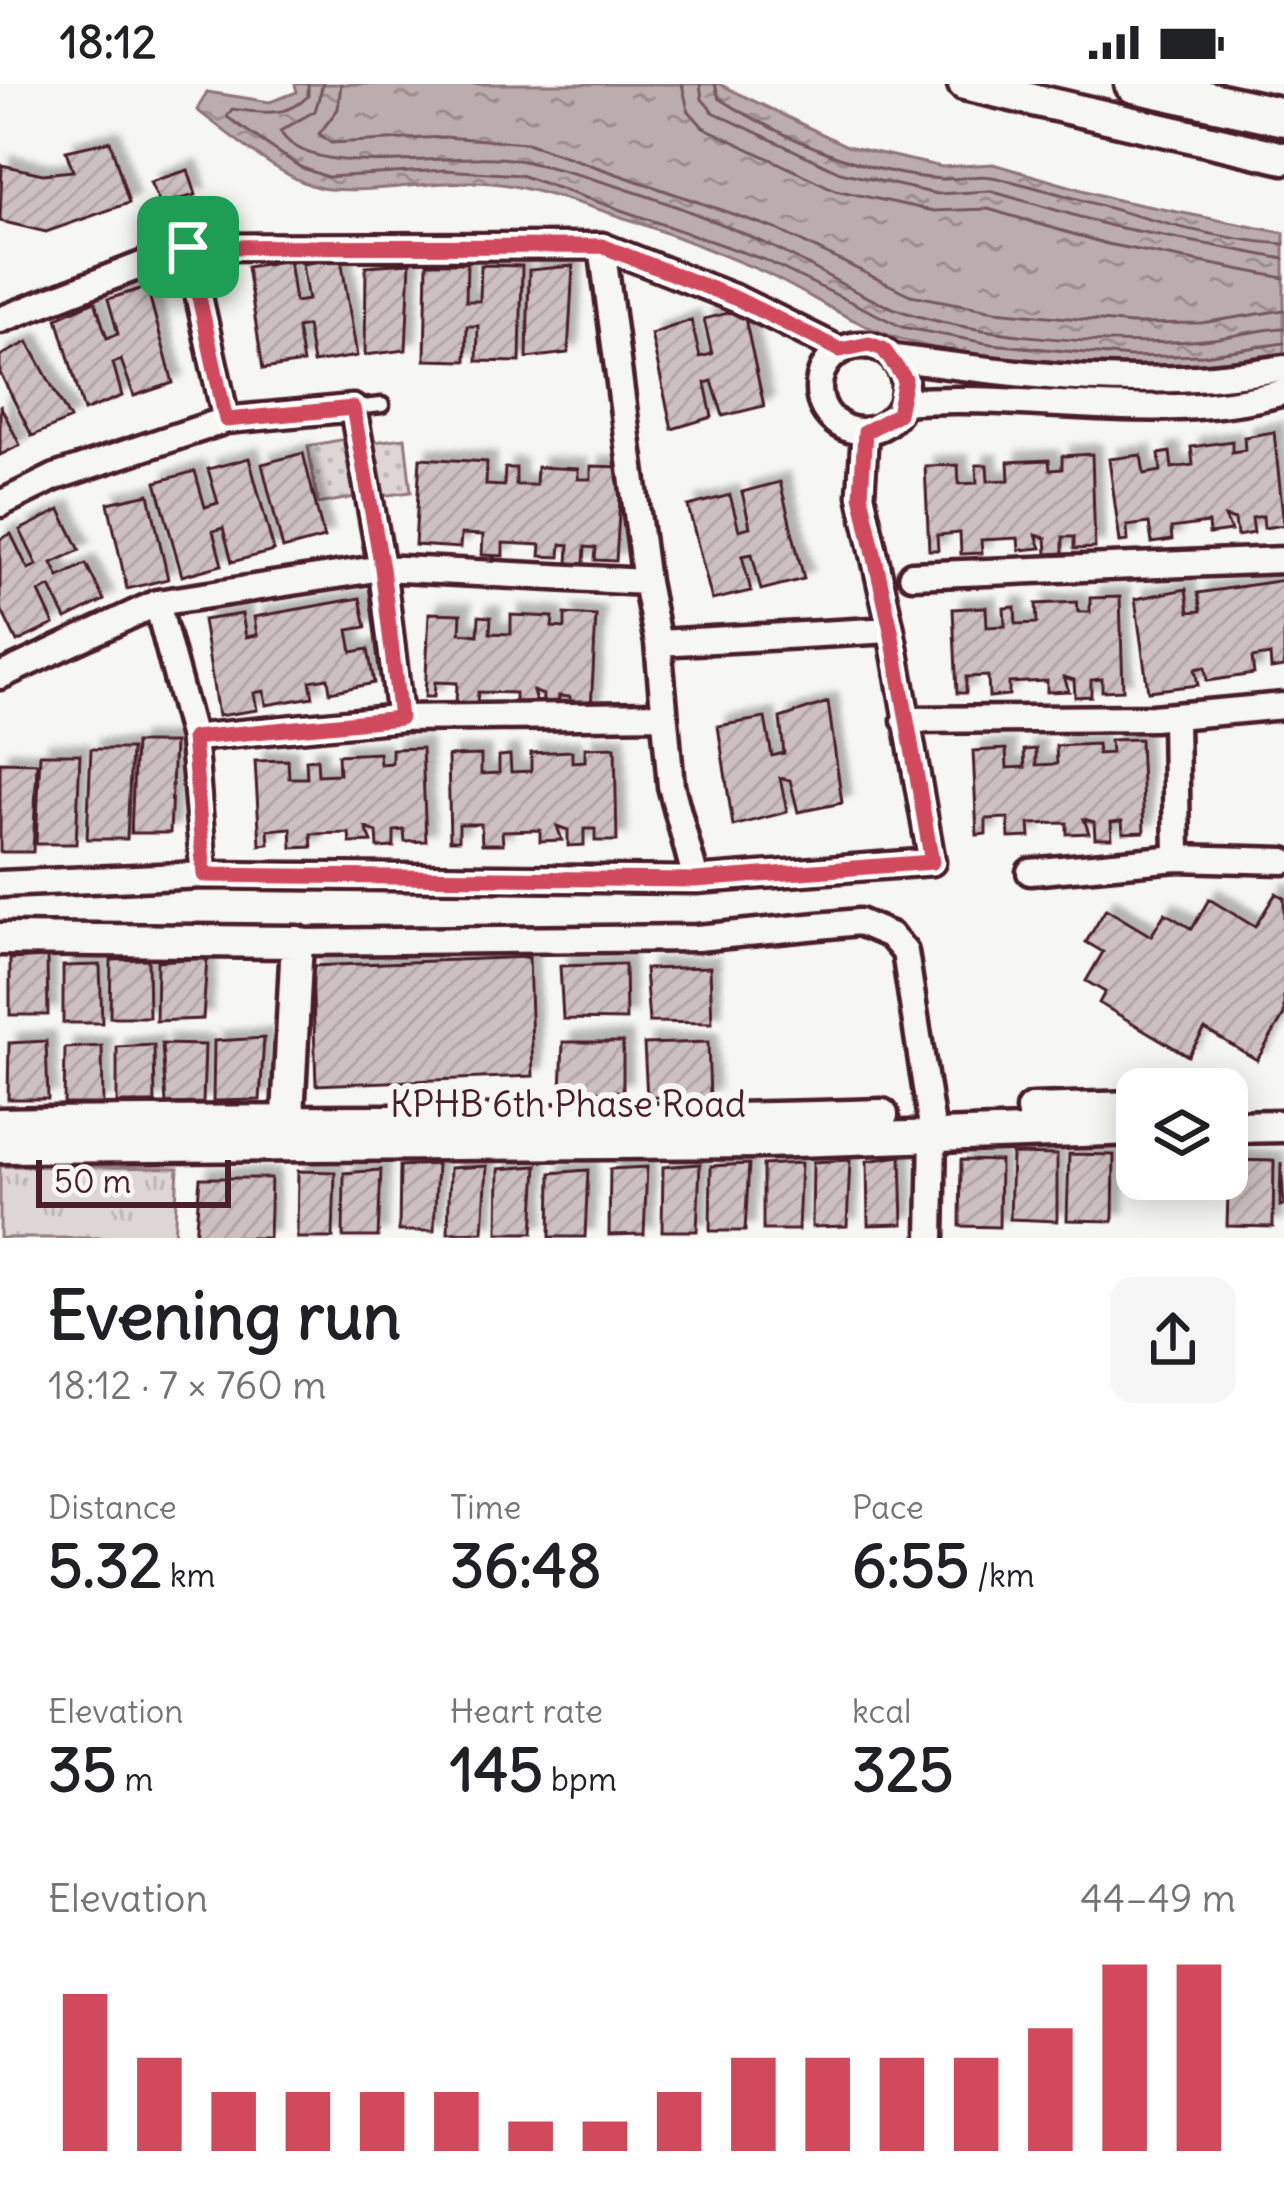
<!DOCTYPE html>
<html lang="en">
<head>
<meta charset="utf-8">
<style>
  :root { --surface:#fff; --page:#f6f6f6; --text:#202124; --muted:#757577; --accent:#d1495b }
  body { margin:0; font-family:Delius,sans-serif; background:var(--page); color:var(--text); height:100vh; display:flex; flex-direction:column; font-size:45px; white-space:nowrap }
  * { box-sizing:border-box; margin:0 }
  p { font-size:39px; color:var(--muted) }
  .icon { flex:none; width:66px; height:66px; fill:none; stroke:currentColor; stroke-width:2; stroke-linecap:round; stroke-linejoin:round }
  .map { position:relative; height:1154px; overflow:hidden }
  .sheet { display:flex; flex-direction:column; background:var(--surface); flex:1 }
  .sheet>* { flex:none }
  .buttons { position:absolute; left:1116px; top:984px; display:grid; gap:24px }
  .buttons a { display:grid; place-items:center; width:132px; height:132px; border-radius:24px; background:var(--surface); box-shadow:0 6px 30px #0003; font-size:60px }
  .scale { position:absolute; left:36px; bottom:30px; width:195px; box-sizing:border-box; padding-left:12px; border:6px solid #4a1f2b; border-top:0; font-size:33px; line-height:42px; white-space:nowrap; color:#4a1f2b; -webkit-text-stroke:9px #f6f6f2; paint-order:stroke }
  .pin { position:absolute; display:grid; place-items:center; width:102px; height:102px; color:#fff; margin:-51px; border-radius:24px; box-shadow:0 6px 18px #0006 }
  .round { display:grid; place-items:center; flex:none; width:126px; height:126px; border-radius:24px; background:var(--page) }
  .head { display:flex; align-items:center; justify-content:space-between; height:204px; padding:0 48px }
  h1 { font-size:66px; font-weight:800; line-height:90px }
  .stats { display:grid; grid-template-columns:repeat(3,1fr); gap:18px; height:204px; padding:12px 48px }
  .stats div { display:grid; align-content:center }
  .stats b { font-size:60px; font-weight:800 }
  .stats small { font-size:33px; font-weight:400 }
  .stats p { font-size:33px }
  .chart { height:336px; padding:24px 48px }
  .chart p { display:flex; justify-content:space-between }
  .chart svg { width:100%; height:216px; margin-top:12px; stroke:var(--accent); stroke-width:6 }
  .status { display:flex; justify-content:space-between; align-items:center; height:84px; padding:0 60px; background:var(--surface); direction:ltr }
  .status svg { height:33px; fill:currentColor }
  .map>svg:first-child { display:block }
  .grass { fill:url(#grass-dots); stroke:#947a80; stroke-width:3 }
  .park { fill:url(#park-tufts); stroke:#947a80; stroke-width:3 }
  .water { fill:url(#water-ripples); stroke:#8e747a; stroke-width:3 }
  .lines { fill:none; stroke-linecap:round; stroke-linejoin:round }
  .shore { stroke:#77585f; stroke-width:3 }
  .building { fill:url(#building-hatch); stroke:#4a1f2b; stroke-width:3; filter:url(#shadow) }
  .service-casing { stroke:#4a1f2b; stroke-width:21 }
  .minor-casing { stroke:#4a1f2b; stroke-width:33 }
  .tertiary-casing { stroke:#4a1f2b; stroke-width:39 }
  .primary-casing { stroke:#4a1f2b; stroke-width:45 }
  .service { stroke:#f6f6f2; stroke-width:12 }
  .minor { stroke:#f6f6f2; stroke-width:24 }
  .tertiary { stroke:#f6f6f2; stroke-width:30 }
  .primary { stroke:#f6f6f2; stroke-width:36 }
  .route-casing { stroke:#fff; stroke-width:24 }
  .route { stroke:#d1495b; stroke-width:15 }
  .labels { text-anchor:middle; stroke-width:12; stroke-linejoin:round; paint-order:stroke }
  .street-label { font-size:36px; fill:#4a1f2b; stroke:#f6f6f2 }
</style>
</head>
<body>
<div class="status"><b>18:12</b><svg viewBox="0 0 49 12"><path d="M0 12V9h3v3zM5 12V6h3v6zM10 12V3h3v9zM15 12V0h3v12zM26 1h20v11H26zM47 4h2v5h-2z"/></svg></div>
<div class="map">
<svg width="1284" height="1154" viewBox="0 0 1284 1154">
  <defs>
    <pattern id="grass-dots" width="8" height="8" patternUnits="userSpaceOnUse" patternTransform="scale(3)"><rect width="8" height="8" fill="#ddd6d5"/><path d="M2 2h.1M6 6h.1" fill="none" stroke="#bfb7b7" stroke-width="1.8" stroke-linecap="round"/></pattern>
    <pattern id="park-tufts" width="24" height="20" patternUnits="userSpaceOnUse" patternTransform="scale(3)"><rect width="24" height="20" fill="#ddd6d5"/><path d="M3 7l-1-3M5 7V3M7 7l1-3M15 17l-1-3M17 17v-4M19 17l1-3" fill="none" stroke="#bfb7b7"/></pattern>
    <pattern id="water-ripples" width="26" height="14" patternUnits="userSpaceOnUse" patternTransform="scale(3)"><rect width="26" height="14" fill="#bbadae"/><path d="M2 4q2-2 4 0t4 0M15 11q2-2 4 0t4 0" fill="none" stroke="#9a8c8e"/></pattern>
    <pattern id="building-hatch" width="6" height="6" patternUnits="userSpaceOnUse" patternTransform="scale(3)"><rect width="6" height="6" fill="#ccc1c0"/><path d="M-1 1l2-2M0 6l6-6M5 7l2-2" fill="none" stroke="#b1a5a5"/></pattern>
    <filter id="shadow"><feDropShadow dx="9" dy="-9" stdDeviation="3" flood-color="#0004"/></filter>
  </defs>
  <rect width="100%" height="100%" fill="#f6f6f2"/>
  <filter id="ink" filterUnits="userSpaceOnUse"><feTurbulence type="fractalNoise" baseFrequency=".00833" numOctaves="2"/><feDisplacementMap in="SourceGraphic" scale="24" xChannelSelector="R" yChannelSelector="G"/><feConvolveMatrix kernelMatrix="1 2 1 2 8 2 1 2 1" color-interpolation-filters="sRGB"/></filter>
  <g filter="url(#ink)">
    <!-- grass -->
    <path class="grass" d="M 356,353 L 366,411 L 318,420 L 308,362 Z
      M 405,354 L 411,408 L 373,413 L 366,359 Z"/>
    <!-- park -->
    <path class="park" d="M 0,1082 L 178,1084 L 174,1154 L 0,1154 Z"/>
    <!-- water -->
    <path class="water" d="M 295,0 L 719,0 L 847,62 L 942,83 L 993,80 L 1117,116 L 1284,149 L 1284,270 C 1163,290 1015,291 897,254 C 847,238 806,207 759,186 C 683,154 598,121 518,103 C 455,89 391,110 328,105 C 290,102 228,49 197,26 L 207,8 L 270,18 L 297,8 Z"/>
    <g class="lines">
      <!-- shore -->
      <path class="shore" d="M 308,0 L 308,12 C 287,35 259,28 232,25 L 227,33 L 300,83 L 327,93 L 444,86 L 520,91 L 765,176 L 902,243 L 991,260 L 1130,273 L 1204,271 L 1284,259
        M 323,0 L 315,27 L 280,47 C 311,102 463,63 523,77 C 606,95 697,127 773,163 C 818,184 857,213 904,228 C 982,253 1122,264 1203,256 C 1230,254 1257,245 1284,244
        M 341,0 L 338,25 L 319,50 L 331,59 L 444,53 L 527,59 L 776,145 L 910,211 L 995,227 L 1132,240 L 1201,239 L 1284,226
        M 682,0 L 688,26 L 703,43 L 835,106 L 934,127 L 988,125 L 1107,160 L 1284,194
        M 700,0 L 702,15 L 713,28 L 840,88 L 937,110 L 990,107 L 1111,142 L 1284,175
        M 715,0 L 719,14 C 781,54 868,91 942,95 C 961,96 979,89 997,94 C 1092,115 1186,154 1284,160"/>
    </g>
    <!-- building -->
    <path class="building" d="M 110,57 L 129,119 L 46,148 L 0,137 L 2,81 L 43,90 L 73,87 L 66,67 Z
      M 188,86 L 196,111 L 160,120 L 150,98 Z
      M 341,174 L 357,272 L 313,279 L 307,242 L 297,244 L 303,279 L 263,285 L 247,183 L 289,176 L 295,218 L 308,216 L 302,180 Z
      M 410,179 L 406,266 L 365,271 L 366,182 Z
      M 427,179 L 467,179 L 466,217 L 480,217 L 481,181 L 522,182 L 520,278 L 477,277 L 478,242 L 467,242 L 466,277 L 425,276 Z
      M 573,182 L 568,269 L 527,274 L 529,186 Z
      M 147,203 L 173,299 L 134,312 L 121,276 L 113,279 L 122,312 L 84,327 L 57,234 L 95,217 L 107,254 L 118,250 L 108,215 Z
      M 743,225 L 764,322 L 723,332 L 712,297 L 705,299 L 712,333 L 672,345 L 651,250 L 691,236 L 700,273 L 712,270 L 704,235 Z
      M 28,258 L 70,335 L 32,352 L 0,289 L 0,272 Z
      M 0,321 L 20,361 L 0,371 Z
      M 1274,348 L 1284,441 L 1264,444 L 1263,432 L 1252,434 L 1254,449 L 1237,452 L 1235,436 L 1225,433 L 1231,447 L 1209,450 L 1208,439 L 1171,444 L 1172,456 L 1152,459 L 1149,439 L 1127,442 L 1128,457 L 1120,458 L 1109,375 L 1141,371 L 1144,390 L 1161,387 L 1159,370 L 1170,368 L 1172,384 L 1193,381 L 1191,363 L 1232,357 L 1232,368 L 1245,366 L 1244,353 Z
      M 303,369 L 324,454 L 283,465 L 262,380 Z
      M 1092,370 L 1095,464 L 1074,465 L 1074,453 L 1063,453 L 1063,469 L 1047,470 L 1046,454 L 1036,451 L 1041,464 L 1019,466 L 1018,454 L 981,456 L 982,469 L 961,470 L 960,449 L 937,451 L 938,466 L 929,466 L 925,382 L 958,381 L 959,400 L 977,399 L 976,381 L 987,381 L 988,397 L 1009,396 L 1008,378 L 1049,376 L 1050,386 L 1062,385 L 1062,372 Z
      M 249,374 L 274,467 L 232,478 L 223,444 L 213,447 L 222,481 L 182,492 L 156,398 L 195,387 L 205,423 L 218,419 L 208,385 Z
      M 420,374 L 487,378 L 486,401 L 504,402 L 505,384 L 516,384 L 516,401 L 536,401 L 537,383 L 578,385 L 578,395 L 591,395 L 591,382 L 622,383 L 616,477 L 595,476 L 596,464 L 585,463 L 584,480 L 568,479 L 569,461 L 561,460 L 560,473 L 540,472 L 541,461 L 503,459 L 503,472 L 482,471 L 483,451 L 461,450 L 460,464 L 415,461 Z
      M 780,398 L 804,495 L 761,506 L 752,470 L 742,472 L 751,507 L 712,516 L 688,422 L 730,411 L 739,446 L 750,443 L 742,408 Z
      M 149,410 L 168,495 L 127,505 L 108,419 Z
      M 60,426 L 80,466 L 52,479 L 59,493 L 86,480 L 104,516 L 66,535 L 50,503 L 39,508 L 54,540 L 17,558 L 0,523 L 0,455 L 11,450 L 28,485 L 37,481 L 20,446 Z
      M 1284,496 L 1284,583 L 1271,585 L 1270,571 L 1252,574 L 1254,590 L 1207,597 L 1205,583 L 1195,585 L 1198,601 L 1148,607 L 1135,515 L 1186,505 L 1189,528 L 1201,527 L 1198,509 Z
      M 1120,513 L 1123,606 L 1102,607 L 1102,595 L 1091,596 L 1091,612 L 1075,613 L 1074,596 L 1064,593 L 1069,607 L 1047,608 L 1047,597 L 1009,599 L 1009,611 L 989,613 L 988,592 L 966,593 L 966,609 L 957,609 L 953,525 L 986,523 L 987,543 L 1005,542 L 1004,524 L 1015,523 L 1016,540 L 1037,539 L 1036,520 L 1077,518 L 1078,528 L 1090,528 L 1090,514 Z
      M 360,514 L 366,543 L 348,546 L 352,568 L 368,565 L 374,599 L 330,608 L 328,594 L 310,597 L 313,613 L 266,621 L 264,607 L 254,609 L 257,626 L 218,632 L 203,536 L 242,530 L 246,553 L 257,551 L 254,533 Z
      M 429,529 L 461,530 L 460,549 L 478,551 L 479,532 L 491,533 L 490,549 L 511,550 L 511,531 L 553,533 L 552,543 L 565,544 L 565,530 L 596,532 L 591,625 L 570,624 L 570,613 L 559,612 L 558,628 L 542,627 L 543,611 L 533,607 L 537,621 L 515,620 L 515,609 L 478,608 L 477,620 L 456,619 L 457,599 L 435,598 L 434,613 L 425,613 Z
      M 828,618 L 842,719 L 798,728 L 790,696 L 780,694 L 787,728 L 733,742 L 718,642 L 765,634 L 772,672 L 784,669 L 780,634 Z
      M 1140,655 L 1144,748 L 1123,749 L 1122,737 L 1111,738 L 1112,754 L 1095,754 L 1094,738 L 1084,735 L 1089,749 L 1067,750 L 1067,739 L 1029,740 L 1030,753 L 1009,754 L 1008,734 L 986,735 L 986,750 L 977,751 L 973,667 L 1006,665 L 1007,684 L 1025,683 L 1024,666 L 1036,665 L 1036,681 L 1057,680 L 1056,662 L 1097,660 L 1098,670 L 1111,669 L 1110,656 Z
      M 135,659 L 174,659 L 170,749 L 131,749 Z
      M 615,663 L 617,757 L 595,757 L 595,745 L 584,745 L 584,761 L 568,762 L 568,746 L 557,742 L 562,756 L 540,757 L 540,746 L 502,747 L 503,760 L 482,760 L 481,740 L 459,740 L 459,756 L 450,756 L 448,672 L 481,671 L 481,690 L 499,689 L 499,672 L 510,671 L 511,688 L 531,687 L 531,669 L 572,667 L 572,678 L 585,677 L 585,664 Z
      M 422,664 L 426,757 L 405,758 L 404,746 L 394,747 L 394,763 L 378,764 L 377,748 L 366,744 L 372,758 L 350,759 L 349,749 L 311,750 L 312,763 L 292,764 L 291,744 L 268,746 L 269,760 L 260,761 L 255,677 L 288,676 L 289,694 L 307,694 L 306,676 L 317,675 L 318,691 L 339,690 L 338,671 L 379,669 L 380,680 L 392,679 L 392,665 Z
      M 91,665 L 131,665 L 127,755 L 87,755 Z
      M 40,670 L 80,670 L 76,760 L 36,760 Z
      M 0,678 L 37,679 L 33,768 L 0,768 Z
      M 1276,809 L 1284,814 L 1284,931 L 1257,976 L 1205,945 L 1188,972 L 1099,919 L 1105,908 L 1086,897 L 1103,868 L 1086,858 L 1106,825 L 1151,852 L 1165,829 L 1192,845 L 1209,815 L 1255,843 Z
      M 47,873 L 48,931 L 10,931 L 10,875 Z
      M 529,873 L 533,992 L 316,1001 L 312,882 Z
      M 207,874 L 203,935 L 156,937 L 157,877 Z
      M 148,875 L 149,933 L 110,933 L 111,876 Z
      M 625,880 L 626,936 L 563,935 L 560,882 Z
      M 100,881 L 102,939 L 63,939 L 63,882 Z
      M 710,883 L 712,939 L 649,938 L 645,885 Z
      M 264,954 L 260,1016 L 213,1017 L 214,957 Z
      M 46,957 L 48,1015 L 8,1015 L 9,959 Z
      M 563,958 L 623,958 L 623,1007 L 561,1008 Z
      M 708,958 L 710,1014 L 647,1013 L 644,960 Z
      M 162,960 L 205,961 L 203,1019 L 166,1020 Z
      M 154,961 L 155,1019 L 117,1019 L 117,963 Z
      M 102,962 L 103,1020 L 64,1020 L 65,964 Z
      M 1012,1070 L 1057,1071 L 1057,1137 L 1010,1135 Z
      M 1069,1070 L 1114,1071 L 1113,1137 L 1067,1136 Z
      M 901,1072 L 903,1140 L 868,1141 L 867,1077 Z
      M 850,1076 L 847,1142 L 812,1143 L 813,1078 Z
      M 961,1076 L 1000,1077 L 999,1143 L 960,1142 Z
      M 1229,1076 L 1274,1077 L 1273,1143 L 1227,1142 Z
      M 1281,1078 L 1284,1121 L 1280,1122 Z
      M 801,1079 L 798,1146 L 763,1146 L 763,1081 Z
      M 437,1080 L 434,1147 L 399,1147 L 400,1082 Z
      M 700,1080 L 697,1147 L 662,1147 L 663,1083 Z
      M 749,1080 L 745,1147 L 710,1147 L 711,1082 Z
      M 487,1082 L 483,1148 L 448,1149 L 450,1084 Z
      M 537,1082 L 533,1149 L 498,1149 L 499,1085 Z
      M 647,1083 L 644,1150 L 609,1151 L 610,1085 Z
      M 381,1086 L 378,1153 L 343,1153 L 344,1089 Z
      M 588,1086 L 585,1153 L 550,1153 L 551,1089 Z
      M 298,1087 L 335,1088 L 333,1154 L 297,1154 Z
      M 200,1094 L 271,1094 L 269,1154 L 195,1154 Z"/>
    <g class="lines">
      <!-- service casing -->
      <g class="service-casing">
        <path id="service" d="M 353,324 L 382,321"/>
      </g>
      <!-- minor casing -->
      <g class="minor-casing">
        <path id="minor" d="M 188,163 L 226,336
          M 0,236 L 188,163 L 602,162 L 737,215 L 840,266
          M819 304a43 43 0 1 1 86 0a43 43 0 1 1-86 0Z
          M 895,274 C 1030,293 1149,307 1284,284
          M 904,318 C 1031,308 1159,342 1284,308
          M 865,348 L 861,411 L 891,546
          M 0,420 L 55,393 L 226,336 L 353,324 L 382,484 L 157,519 L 0,592
          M 912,491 L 1284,476
          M 646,498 L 658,559 L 671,702 L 696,796
          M 157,519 L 193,654 L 204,791
          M 1175,632 L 1177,774
          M 400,634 L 382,484 L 646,498 L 602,162
          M 905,636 L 1153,634 L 1284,622
          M 193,654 L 400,634 L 663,631
          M 1030,788 L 1177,774 L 1284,777
          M 0,800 L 204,791 L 696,796 L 932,778 L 891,546 L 658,559
          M 297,858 L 697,854 L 859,838 L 890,851 L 905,868 L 933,1049 L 931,1154"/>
      </g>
      <!-- tertiary casing -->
      <g class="tertiary-casing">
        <path id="tertiary" d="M 964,0 L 1284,74
          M 0,855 L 297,858 L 287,1052
          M 1032,1026 L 1137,1023
          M 0,1040 C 294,1034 588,1041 882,1031
          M 1227,1043 L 1284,1042
          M 0,1063 L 766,1058 L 1137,1045"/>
      </g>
      <!-- primary casing -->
      <g class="primary-casing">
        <path id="primary" d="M 1134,0 L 1284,33"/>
      </g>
      <!-- service -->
      <use href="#service" class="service"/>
      <!-- minor -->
      <use href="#minor" class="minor"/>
      <!-- tertiary -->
      <use href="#tertiary" class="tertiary"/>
      <!-- primary -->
      <use href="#primary" class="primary"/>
    </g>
  </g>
  <g class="lines" filter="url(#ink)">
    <!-- route casing -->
    <g class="route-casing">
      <path id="route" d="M 602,162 L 737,215 L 840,266 L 869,260 L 883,265 L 905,295 L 898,330 L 865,348 L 861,411 L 891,546 L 932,778 L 696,796 L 204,791 L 193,654 L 400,634 L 382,484 L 353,324 L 226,336 L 188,163 Z"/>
    </g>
    <!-- route -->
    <use href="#route" class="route"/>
  </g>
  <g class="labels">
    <!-- street labels -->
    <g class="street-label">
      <text x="568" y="1033">KPHB 6th Phase Road</text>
    </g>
  </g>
</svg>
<div class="buttons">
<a><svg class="icon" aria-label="layers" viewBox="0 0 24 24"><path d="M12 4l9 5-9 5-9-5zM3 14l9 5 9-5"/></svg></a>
</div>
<div class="scale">50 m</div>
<div class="pin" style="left:188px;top:163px;background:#1e9e55"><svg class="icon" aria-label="arrive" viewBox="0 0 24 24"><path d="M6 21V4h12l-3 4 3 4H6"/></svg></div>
</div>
<section class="sheet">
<div class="head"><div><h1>Evening run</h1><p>18:12 · 7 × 760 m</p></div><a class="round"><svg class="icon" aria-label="share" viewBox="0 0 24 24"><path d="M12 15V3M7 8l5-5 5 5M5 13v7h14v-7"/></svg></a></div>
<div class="stats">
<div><p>Distance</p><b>5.32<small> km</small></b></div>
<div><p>Time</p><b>36:48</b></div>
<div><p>Pace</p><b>6:55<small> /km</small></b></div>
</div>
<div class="stats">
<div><p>Elevation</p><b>35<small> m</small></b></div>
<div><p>Heart rate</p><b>145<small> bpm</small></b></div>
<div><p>kcal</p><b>325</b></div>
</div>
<div class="chart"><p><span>Elevation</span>44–49 m</p>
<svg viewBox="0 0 160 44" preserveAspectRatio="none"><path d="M5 44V12M15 44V25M25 44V32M35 44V32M45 44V32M55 44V32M65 44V38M75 44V38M85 44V32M95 44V25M105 44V25M115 44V25M125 44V25M135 44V19M145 44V6M155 44V6"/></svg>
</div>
</section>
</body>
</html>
